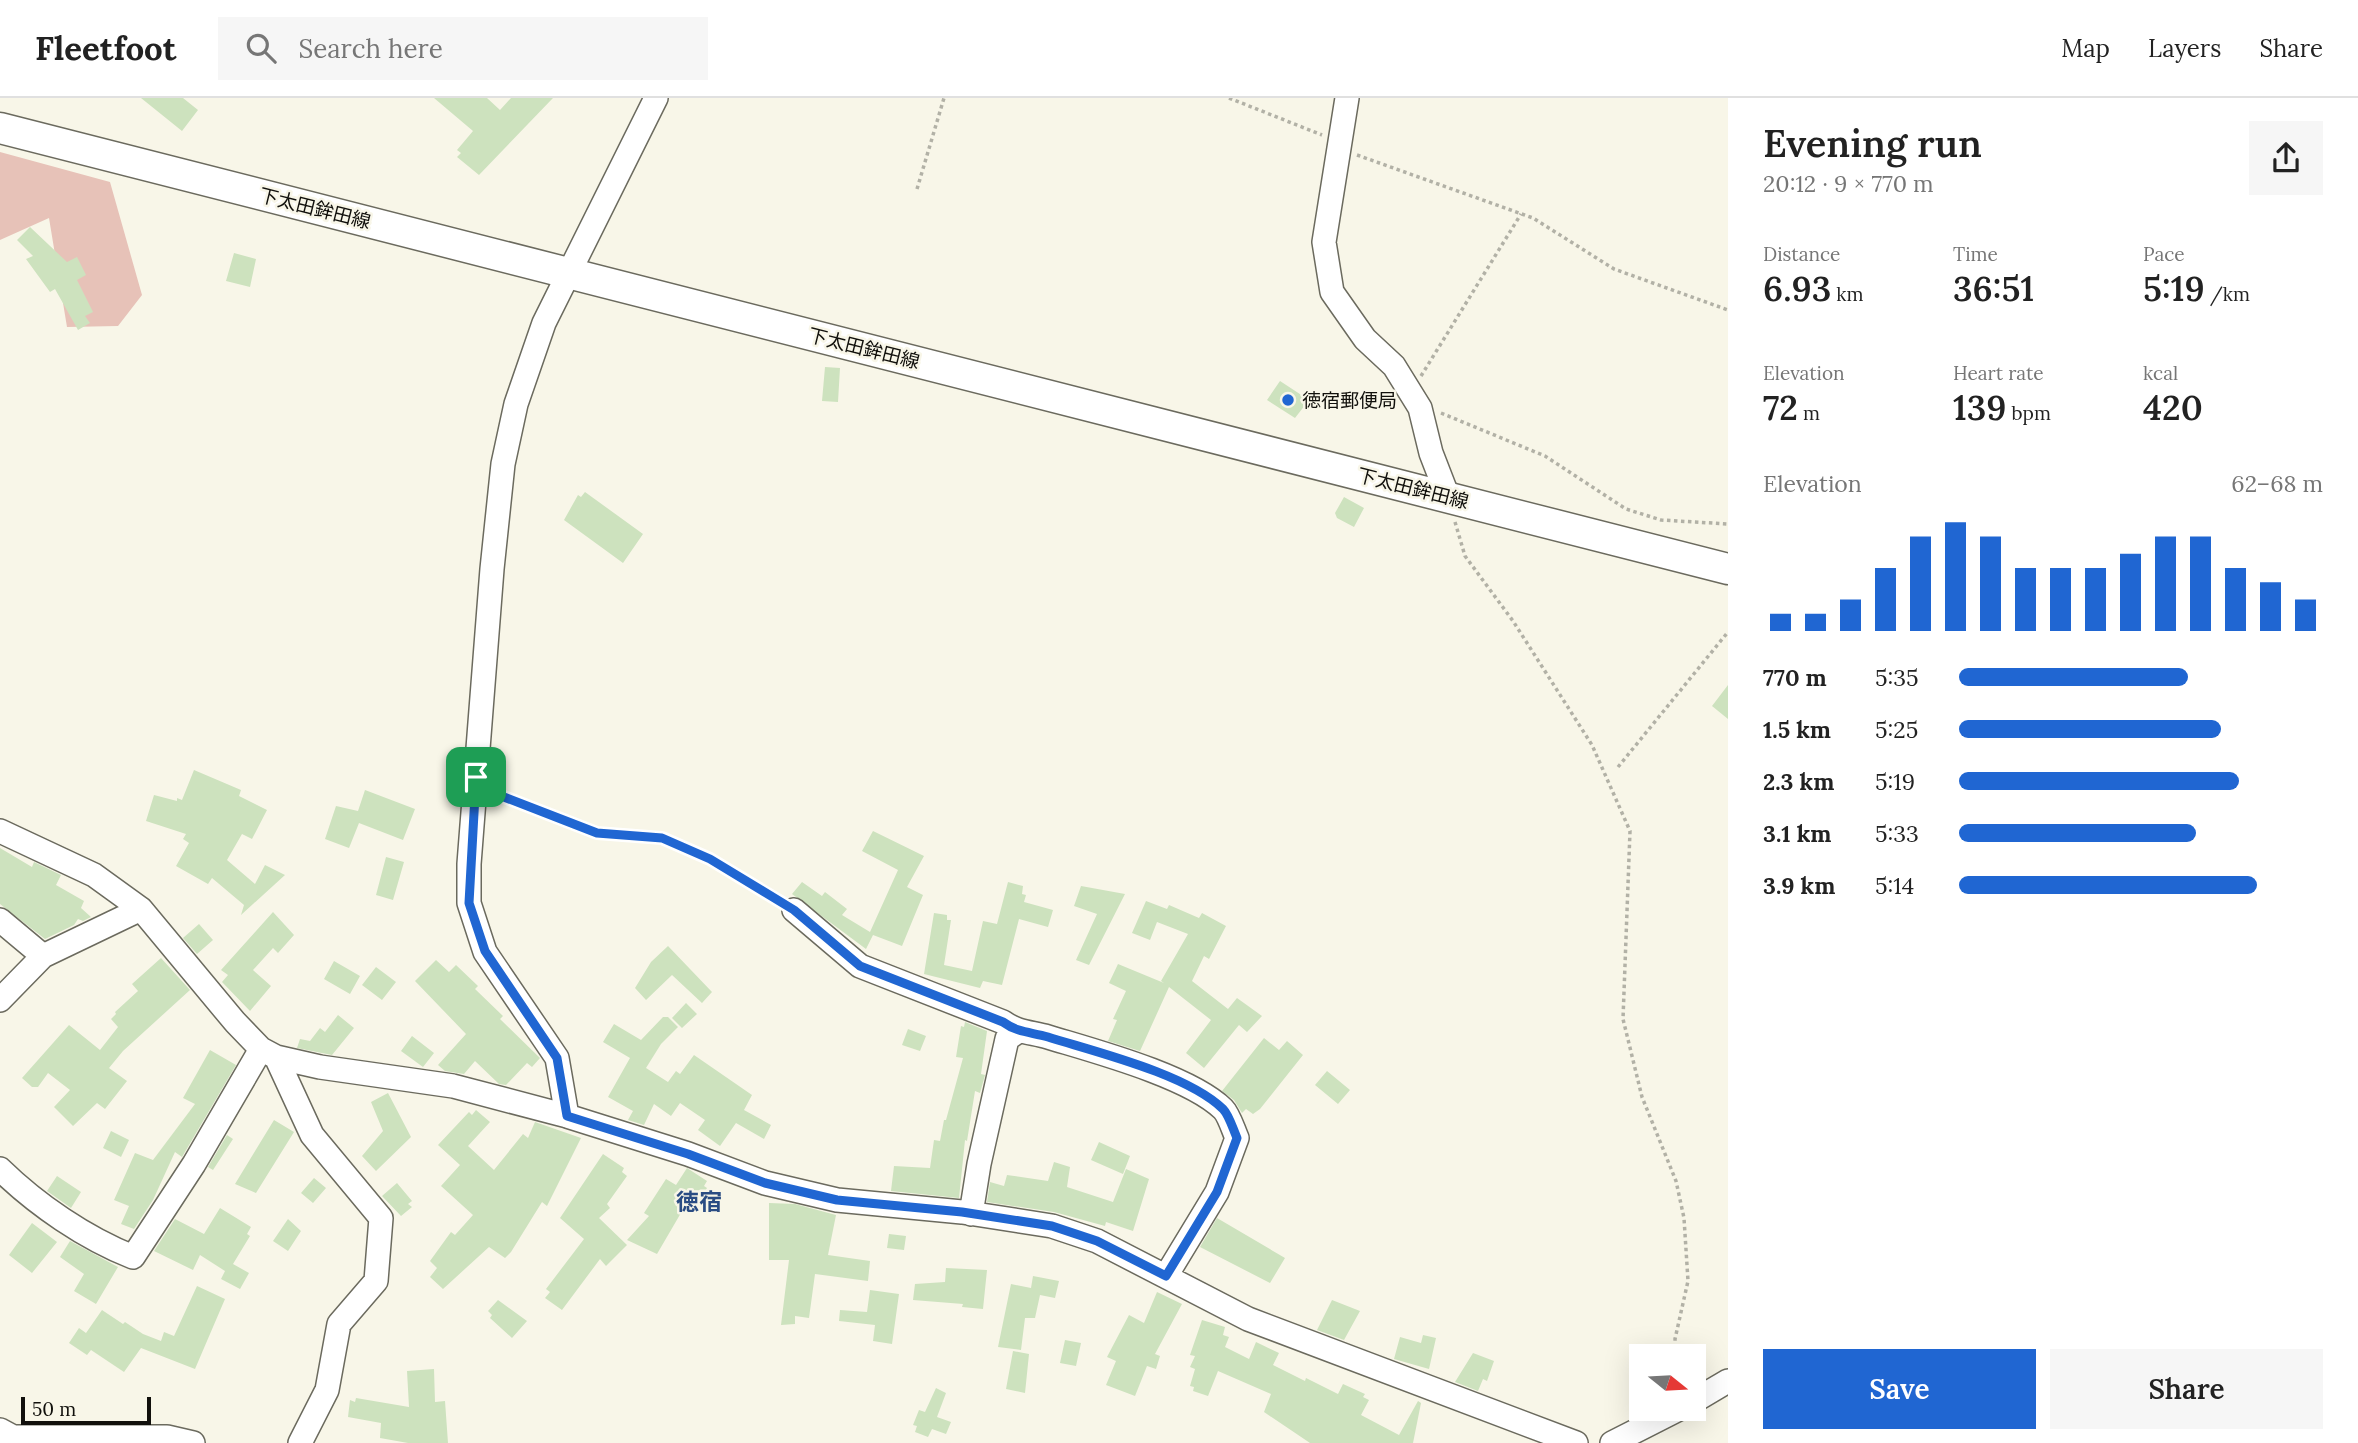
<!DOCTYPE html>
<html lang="en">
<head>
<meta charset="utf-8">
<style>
  :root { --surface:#fff; --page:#f6f6f6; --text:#222; --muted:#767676; --line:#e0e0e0; --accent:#2066d2 }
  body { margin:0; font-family:Lora,"Noto Sans JP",serif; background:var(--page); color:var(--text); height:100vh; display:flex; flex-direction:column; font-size:26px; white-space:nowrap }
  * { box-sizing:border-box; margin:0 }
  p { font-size:23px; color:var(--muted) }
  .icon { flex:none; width:38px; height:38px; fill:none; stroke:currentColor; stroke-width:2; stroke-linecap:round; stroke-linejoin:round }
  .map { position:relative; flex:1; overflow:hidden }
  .drawer { display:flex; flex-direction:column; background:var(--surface); width:630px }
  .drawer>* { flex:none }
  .needle { width:46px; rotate:108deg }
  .controls { position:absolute; left:1629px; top:1246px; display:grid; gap:14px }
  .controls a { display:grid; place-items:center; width:77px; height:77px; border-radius:0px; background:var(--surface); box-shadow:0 7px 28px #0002; font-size:35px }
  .scale { position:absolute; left:21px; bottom:18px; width:130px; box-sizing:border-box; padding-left:7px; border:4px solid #11100c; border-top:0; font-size:19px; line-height:24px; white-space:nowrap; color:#11100c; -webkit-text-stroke:5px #f8f6e8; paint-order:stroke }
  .pin { position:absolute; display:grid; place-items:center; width:60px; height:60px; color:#fff; margin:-30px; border-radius:14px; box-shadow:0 4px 10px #0006 }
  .round { display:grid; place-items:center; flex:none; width:74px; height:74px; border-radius:0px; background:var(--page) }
  .summary { display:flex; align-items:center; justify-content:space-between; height:119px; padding:0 35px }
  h1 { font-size:38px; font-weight:600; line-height:52px }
  .stats { display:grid; grid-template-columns:repeat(3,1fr); gap:10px; height:119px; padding:7px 35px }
  .stats div { display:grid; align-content:center }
  .stats b { font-size:35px; font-weight:600 }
  .stats small { font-size:19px; font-weight:400 }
  .stats p { font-size:19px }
  .chart { height:196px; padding:14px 35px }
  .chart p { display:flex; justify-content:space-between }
  .chart svg { width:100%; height:126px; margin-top:7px; stroke:var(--accent); stroke-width:6 }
  .primary-button { display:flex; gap:14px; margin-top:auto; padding:14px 35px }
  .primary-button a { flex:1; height:80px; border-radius:0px; background:var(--accent); color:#fff; font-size:28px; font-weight:600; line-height:80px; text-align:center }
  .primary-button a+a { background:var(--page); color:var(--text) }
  ul { padding:0 35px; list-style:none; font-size:23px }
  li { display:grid; grid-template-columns:112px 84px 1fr; align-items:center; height:52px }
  li i { height:18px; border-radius:9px; background:var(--accent) }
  header { display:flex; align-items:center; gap:42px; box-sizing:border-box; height:98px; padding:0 35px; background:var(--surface); border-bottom:2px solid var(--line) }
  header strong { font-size:33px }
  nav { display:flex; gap:38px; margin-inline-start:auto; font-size:24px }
  .search { width:490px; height:63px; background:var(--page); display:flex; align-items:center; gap:18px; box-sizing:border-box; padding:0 24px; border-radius:0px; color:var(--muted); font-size:26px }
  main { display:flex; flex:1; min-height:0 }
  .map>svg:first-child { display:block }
  .green { fill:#e7c2b8 }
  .building { fill:#cde2be }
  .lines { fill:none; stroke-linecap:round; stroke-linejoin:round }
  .minor-casing { stroke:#6b6a5e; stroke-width:26 }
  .major-casing { stroke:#6b6a5e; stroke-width:33 }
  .path { stroke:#b2b1a6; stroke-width:3.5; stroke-dasharray:3.5 3.5; stroke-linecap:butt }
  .minor { stroke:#fff; stroke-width:23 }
  .major { stroke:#fff; stroke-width:30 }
  .route-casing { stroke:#fff; stroke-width:14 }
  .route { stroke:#2066d2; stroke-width:9 }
  .poi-dot { fill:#2066d2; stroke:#f8f6e8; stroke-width:2.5 }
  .labels { text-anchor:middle; stroke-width:5; stroke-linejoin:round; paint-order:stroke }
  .street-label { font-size:19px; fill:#11100c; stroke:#f8f6e8 }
  .poi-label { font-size:19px; fill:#11100c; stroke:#f8f6e8; text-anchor:start }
  .quarter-label { font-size:23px; font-weight:bold; fill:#2a4c83; stroke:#f8f6e8 }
</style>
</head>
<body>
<header>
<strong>Fleetfoot</strong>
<div class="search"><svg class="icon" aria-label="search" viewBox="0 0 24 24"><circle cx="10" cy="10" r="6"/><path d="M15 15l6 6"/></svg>Search here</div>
<nav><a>Map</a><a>Layers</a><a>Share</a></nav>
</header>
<main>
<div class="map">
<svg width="1728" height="1345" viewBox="0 0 1728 1345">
  <rect width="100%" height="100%" fill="#f8f6e8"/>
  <!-- green -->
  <path class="green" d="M 0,54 L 110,84 L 142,197 L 118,228 L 67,229 L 49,120 L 0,142 Z"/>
  <!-- building -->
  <path class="building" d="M 141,0 L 183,0 L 198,12 L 182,33 Z
    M 434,0 L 487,0 L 500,12 L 511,0 L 553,0 L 479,77 L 457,59 L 461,55 L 457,52 L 473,33 Z
    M 30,129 L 67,164 L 77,159 L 86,177 L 77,182 L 93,214 L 85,218 L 90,225 L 78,232 L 55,191 L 50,194 L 26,161 L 33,158 L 17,142 Z
    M 234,155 L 256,161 L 250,189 L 226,183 Z
    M 825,269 L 840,270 L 838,304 L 822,303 Z
    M 1280,283 L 1309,302 L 1295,320 L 1267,302 Z
    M 585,394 L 643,436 L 623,465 L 564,422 L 578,397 L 581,399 Z
    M 1344,399 L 1364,410 L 1354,429 L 1337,420 L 1335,415 Z
    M 1728,587 L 1728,621 L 1712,608 Z
    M 194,672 L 241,692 L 239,698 L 267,712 L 252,741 L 242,736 L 227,762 L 255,786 L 265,767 L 285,777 L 241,817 L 244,807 L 212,780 L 208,786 L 176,768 L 189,745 L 183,741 L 186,736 L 146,723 L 154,697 L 177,703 L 177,700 L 182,702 Z
    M 365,692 L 415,711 L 403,742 L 359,725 L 349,750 L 325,741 L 336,708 L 358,713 Z
    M 873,733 L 924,758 L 907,789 L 923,797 L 902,848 L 873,837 L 866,851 L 792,796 L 802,784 L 822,798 L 825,794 L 847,811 L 842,817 L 870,834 L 898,772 L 862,753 Z
    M 0,750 L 32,769 L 34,764 L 61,777 L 56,787 L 84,803 L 81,810 L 91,819 L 83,823 L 78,821 L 74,827 L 45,841 L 0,806 Z
    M 386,759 L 404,764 L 393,802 L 376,797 Z
    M 1008,784 L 1023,788 L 1022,796 L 1026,797 L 1024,804 L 1053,812 L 1048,829 L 1019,821 L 1002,887 L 983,883 L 980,890 L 924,876 L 934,815 L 947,817 L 947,822 L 951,822 L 944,867 L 972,873 L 983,823 L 997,826 Z
    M 1081,788 L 1125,796 L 1089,867 L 1076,862 L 1097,816 L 1074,808 Z
    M 1146,803 L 1167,811 L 1169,807 L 1199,820 L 1202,815 L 1226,828 L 1209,861 L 1204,858 L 1192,883 L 1228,911 L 1237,900 L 1262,918 L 1247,934 L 1239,927 L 1204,970 L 1186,955 L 1211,922 L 1169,889 L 1140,953 L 1108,943 L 1117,922 L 1113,921 L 1126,893 L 1109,885 L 1118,866 L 1164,885 L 1161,883 L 1188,836 L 1157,824 L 1150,842 L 1132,835 Z
    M 273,814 L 294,837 L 278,855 L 273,850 L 253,872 L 271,888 L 250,913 L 222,884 L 228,877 L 221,872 Z
    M 199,826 L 213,842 L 197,856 L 183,840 Z
    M 668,848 L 712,894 L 702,905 L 672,877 L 646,902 L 635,890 L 651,864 Z
    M 161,860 L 190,892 L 123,953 L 109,970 L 127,983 L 105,1011 L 97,1005 L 73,1028 L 54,1009 L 70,992 L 48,975 L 38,989 L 32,989 L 22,980 L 69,927 L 100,952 L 118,929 L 111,921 L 116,916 L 115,914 L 138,893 L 132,886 Z
    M 436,862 L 449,874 L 456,867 L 478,888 L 475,891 L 503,918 L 500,921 L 540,960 L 532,969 L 527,965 L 506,987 L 499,986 L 475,963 L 464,976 L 445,973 L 438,967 L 466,936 L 415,883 Z
    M 334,863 L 360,878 L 350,896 L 324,881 Z
    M 376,869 L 396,884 L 382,902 L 362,887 Z
    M 686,905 L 697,916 L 682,930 L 672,920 Z
    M 338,917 L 354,930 L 332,957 L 297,950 L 300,941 L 310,943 L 320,930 L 325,934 Z
    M 663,919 L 668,919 L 678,929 L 661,946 L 646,970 L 668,984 L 676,973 L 680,976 L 694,957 L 752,997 L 744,1012 L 771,1027 L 764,1041 L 736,1025 L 720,1048 L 698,1032 L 705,1022 L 680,1005 L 671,1018 L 654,1006 L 644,1027 L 628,1022 L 633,1013 L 608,999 L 630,960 L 603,944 L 614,926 L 641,942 Z
    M 965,924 L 987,933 L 981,976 L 985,977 L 980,995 L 975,993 L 967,1043 L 965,1042 L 959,1100 L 891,1093 L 894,1068 L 930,1070 L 934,1042 L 940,1043 L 944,1022 L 946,1022 L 963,960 L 956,959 L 961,928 L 964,929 Z
    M 908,931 L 926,938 L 920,953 L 902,947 Z
    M 412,938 L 434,955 L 423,969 L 401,953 Z
    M 1264,940 L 1279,952 L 1287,943 L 1303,957 L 1260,1011 L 1253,1016 L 1246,1011 L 1242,1015 L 1234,1002 L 1222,993 Z
    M 210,952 L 236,967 L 182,1059 L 175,1054 L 153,1102 L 134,1131 L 121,1126 L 129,1108 L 114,1102 L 135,1055 L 153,1062 L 195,1006 L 183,1000 Z
    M 1327,973 L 1350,992 L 1338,1006 L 1315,987 Z
    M 388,995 L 411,1039 L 376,1073 L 362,1058 L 383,1033 L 371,1004 Z
    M 476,1012 L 490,1024 L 468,1048 L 494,1072 L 523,1036 L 528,1040 L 535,1024 L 581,1040 L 547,1108 L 542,1104 L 511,1154 L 505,1160 L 489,1149 L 443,1191 L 430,1179 L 437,1170 L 430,1163 L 451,1134 L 455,1137 L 473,1117 L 441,1088 L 460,1067 L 438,1047 L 469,1014 L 472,1017 Z
    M 274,1022 L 294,1034 L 256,1095 L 235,1086 Z
    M 111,1033 L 129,1042 L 121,1059 L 103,1050 Z
    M 227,1037 L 233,1041 L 213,1072 L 208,1069 Z
    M 1099,1044 L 1130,1058 L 1123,1076 L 1091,1062 Z
    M 603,1056 L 624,1070 L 622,1074 L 627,1078 L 607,1106 L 610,1110 L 599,1120 L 627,1147 L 606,1168 L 600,1161 L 562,1212 L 545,1200 L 550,1194 L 546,1191 L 584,1141 L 560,1120 Z
    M 1054,1064 L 1070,1069 L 1067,1089 L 1113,1104 L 1126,1071 L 1149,1081 L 1133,1133 L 1106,1124 L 1105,1128 L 1054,1114 L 987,1104 L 990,1084 L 1004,1088 L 1007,1077 L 1048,1083 Z
    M 687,1070 L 707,1083 L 704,1088 L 707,1090 L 693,1113 L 685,1108 L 657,1156 L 627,1142 L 649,1118 L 644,1115 L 666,1081 L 676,1087 Z
    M 57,1078 L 81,1094 L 71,1110 L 47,1093 Z
    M 314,1080 L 326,1090 L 313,1105 L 301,1095 Z
    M 397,1085 L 412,1103 L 408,1106 L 412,1109 L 401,1118 L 382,1098 Z
    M 769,1105 L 795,1106 L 836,1117 L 828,1157 L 870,1163 L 868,1183 L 815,1176 L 809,1220 L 795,1218 L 795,1226 L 781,1227 L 789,1162 L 769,1162 Z
    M 220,1110 L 251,1129 L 247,1136 L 250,1138 L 233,1166 L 249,1175 L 240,1191 L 221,1181 L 225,1173 L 200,1157 L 193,1172 L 154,1153 L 175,1121 L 204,1136 Z
    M 1217,1120 L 1285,1160 L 1270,1185 L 1200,1149 Z
    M 288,1121 L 301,1133 L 288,1153 L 273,1143 Z
    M 32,1125 L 57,1144 L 32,1175 L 9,1157 Z
    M 889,1136 L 906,1138 L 904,1152 L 887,1150 Z
    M 70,1143 L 118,1169 L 96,1206 L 74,1193 L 84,1176 L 60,1159 Z
    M 946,1170 L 987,1172 L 983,1211 L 962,1209 L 963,1206 L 913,1202 L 915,1186 L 945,1184 Z
    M 1033,1178 L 1059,1183 L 1055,1200 L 1040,1197 L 1035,1220 L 1025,1220 L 1021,1252 L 998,1249 L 1011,1186 L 1031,1190 Z
    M 197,1188 L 225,1201 L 195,1271 L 141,1250 L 124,1274 L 91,1252 L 87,1257 L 69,1245 L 79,1230 L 86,1235 L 102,1212 L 123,1226 L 125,1224 L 143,1236 L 161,1243 L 164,1234 L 174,1238 Z
    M 870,1192 L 899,1196 L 892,1246 L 873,1243 L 875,1227 L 839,1223 L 840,1212 L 867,1214 Z
    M 1157,1194 L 1182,1206 L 1155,1256 L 1160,1258 L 1156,1271 L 1147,1268 L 1135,1298 L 1106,1287 L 1116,1263 L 1107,1259 L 1129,1217 L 1144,1225 Z
    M 498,1202 L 527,1223 L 512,1240 L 490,1220 L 492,1217 L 488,1213 Z
    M 1332,1202 L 1360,1213 L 1344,1242 L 1317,1232 Z
    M 1202,1222 L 1225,1229 L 1223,1237 L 1229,1239 L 1225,1249 L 1249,1261 L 1256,1244 L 1279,1255 L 1273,1267 L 1305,1283 L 1306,1280 L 1338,1296 L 1343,1286 L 1365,1296 L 1363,1299 L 1369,1302 L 1361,1317 L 1399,1337 L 1418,1303 L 1421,1305 L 1413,1345 L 1310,1345 L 1264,1314 L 1271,1296 L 1218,1273 L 1208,1298 L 1193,1293 L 1194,1289 L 1190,1288 L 1195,1271 L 1190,1269 L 1195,1258 L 1190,1257 Z
    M 1423,1237 L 1436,1240 L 1429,1271 L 1394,1261 L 1400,1239 L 1421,1245 Z
    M 1065,1242 L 1081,1245 L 1076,1268 L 1060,1265 Z
    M 1013,1253 L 1029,1256 L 1025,1295 L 1006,1291 Z
    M 1473,1255 L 1494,1263 L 1487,1283 L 1483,1281 L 1478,1293 L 1455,1284 Z
    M 434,1271 L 435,1304 L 445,1303 L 448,1345 L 408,1345 L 380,1340 L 381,1325 L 348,1319 L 350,1302 L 355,1304 L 356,1300 L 409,1309 L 407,1273 Z
    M 936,1290 L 946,1295 L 937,1319 L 951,1324 L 946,1336 L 932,1331 L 928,1339 L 915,1334 L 917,1328 L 913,1327 L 919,1312 L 925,1314 Z"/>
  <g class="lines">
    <!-- minor casing -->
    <g class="minor-casing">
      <path id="minor" d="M 1347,0 L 1324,144 L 1332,194 L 1365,241 L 1394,268 L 1420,310 L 1431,355 L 1448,399
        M 0,733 L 94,777 L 141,811 L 235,924 L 261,951 L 276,959 L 320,969 L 453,988 L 567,1018 L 688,1056 L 765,1085 L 837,1102 L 962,1114 L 1052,1128 L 1097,1143 L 1248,1221 L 1576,1345
        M 794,812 L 860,868 L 1003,924 C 1018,935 1031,934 1048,939 C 1094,953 1189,978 1223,1011 C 1229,1017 1233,1031 1237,1040 L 1217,1094 L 1166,1178
        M 0,822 L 43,858
        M 0,902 L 43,858 L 141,811
        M 276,959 L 312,1037 L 381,1120 L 376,1183 L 339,1226 L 327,1292 L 300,1345
        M 567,1018 L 557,960 L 485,854 L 469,805 L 469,766 L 492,471 L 503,366 L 516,306 L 544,225 L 656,0
        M 0,1071 C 37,1107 85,1140 133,1159 L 194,1066 L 261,951
        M 971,1116 L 979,1066 L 1007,941 L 1017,934
        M 1694,1303 L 1728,1283
        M 0,1332 L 13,1339 L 167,1339 L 193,1345
        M 1612,1345 L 1679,1311"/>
    </g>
    <!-- major casing -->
    <g class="major-casing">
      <path id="major" d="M 0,30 L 1728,471"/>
    </g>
    <!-- path -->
    <path class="path" d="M 1229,0 L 1322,37
      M 1357,57 L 1533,120 L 1614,171 L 1728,212
      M 917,91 L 944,0
      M 1421,278 L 1521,116
      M 1441,315 L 1545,358 L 1626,411 L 1661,422 L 1728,426
      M 1455,424 L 1465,458 L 1513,523 L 1592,647 L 1630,733 L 1623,921 L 1642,999 L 1676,1083 L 1684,1120 L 1688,1183 L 1675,1241 L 1676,1258
      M 1618,669 L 1728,534
      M 495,692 L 597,735 L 662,740 L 710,761 L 777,802"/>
    <!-- minor -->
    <use href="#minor" class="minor"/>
    <!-- major -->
    <use href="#major" class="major"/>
  </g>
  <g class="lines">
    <!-- route casing -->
    <g class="route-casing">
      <path id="route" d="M 476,679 L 504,699 L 597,735 L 662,740 L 710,761 L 794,812 L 860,868 L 1003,924 C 1018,935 1031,934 1048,939 C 1096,954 1187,976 1223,1011 C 1229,1017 1233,1031 1237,1040 L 1217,1094 L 1166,1178 L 1097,1143 L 1052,1128 L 962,1114 L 837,1102 L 765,1085 L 688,1056 L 567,1018 L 557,960 L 485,853 L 469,805 Z"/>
    </g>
    <!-- route -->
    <use href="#route" class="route"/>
  </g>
  <!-- markers -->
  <circle class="poi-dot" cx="1288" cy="302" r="7"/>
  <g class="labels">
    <!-- street labels -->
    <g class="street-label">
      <text transform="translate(315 110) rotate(14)" y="7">下太田鉾田線</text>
      <text transform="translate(864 250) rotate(14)" y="7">下太田鉾田線</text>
      <text transform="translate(1413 390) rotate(14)" y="7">下太田鉾田線</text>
    </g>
    <!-- poi labels -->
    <g class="poi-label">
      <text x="1302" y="309">徳宿郵便局</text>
    </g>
    <!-- quarter labels -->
    <g class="quarter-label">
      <text x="699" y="1112">徳宿</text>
    </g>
  </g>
</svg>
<div class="controls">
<a><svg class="needle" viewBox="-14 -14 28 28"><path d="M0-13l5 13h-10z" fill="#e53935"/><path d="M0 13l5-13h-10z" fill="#767676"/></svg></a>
</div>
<div class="scale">50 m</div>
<div class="pin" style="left:476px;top:679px;background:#1e9e55"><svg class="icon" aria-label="arrive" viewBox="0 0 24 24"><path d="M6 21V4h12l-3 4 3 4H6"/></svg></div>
</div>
<section class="drawer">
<div class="summary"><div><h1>Evening run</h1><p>20:12 · 9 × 770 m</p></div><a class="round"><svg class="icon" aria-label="share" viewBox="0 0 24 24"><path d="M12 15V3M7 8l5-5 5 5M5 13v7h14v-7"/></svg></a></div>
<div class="stats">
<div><p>Distance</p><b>6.93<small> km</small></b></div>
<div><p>Time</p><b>36:51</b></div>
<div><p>Pace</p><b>5:19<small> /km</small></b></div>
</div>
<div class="stats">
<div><p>Elevation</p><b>72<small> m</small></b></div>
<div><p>Heart rate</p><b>139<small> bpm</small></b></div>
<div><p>kcal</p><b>420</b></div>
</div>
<div class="chart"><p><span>Elevation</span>62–68 m</p>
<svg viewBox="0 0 160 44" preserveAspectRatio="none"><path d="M5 44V38M15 44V38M25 44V33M35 44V22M45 44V11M55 44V6M65 44V11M75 44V22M85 44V22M95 44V22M105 44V17M115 44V11M125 44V11M135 44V22M145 44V27M155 44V33"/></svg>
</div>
<ul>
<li><b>770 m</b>5:35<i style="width:63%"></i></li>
<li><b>1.5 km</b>5:25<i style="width:72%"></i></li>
<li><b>2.3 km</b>5:19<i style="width:77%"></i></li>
<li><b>3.1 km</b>5:33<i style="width:65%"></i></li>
<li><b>3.9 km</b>5:14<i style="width:82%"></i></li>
</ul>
<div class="primary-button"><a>Save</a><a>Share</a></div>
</section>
</main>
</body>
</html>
